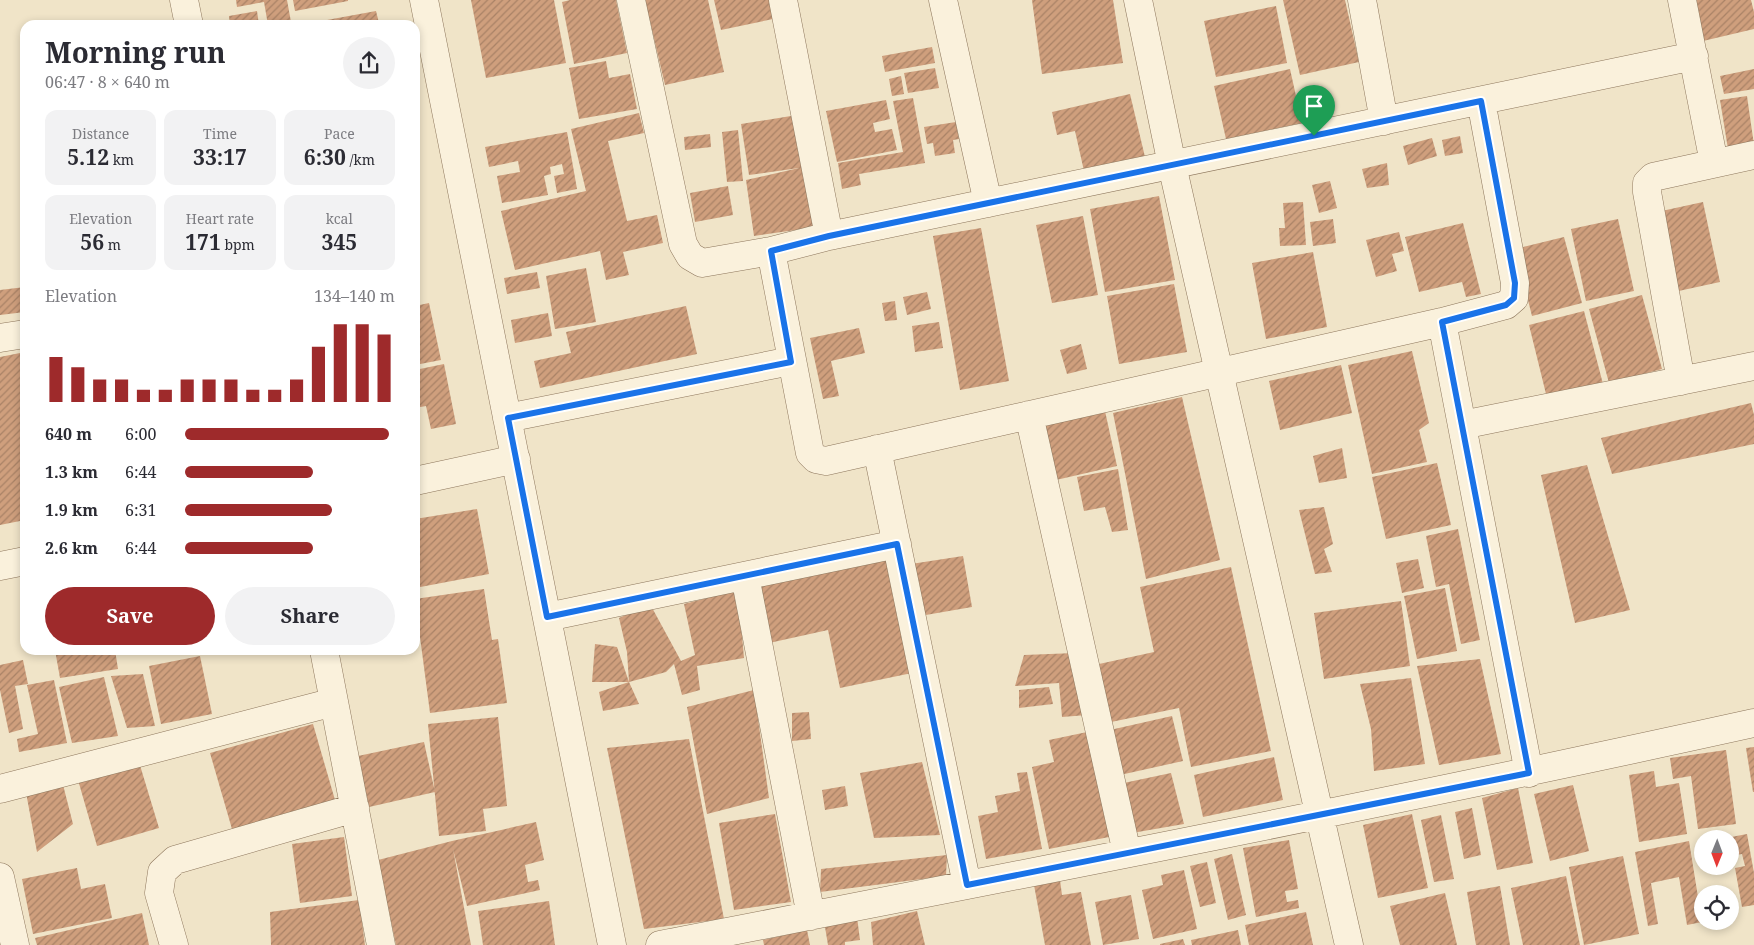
<!DOCTYPE html>
<html lang="en">
<head>
<meta charset="utf-8">
<style>
  :root { --surface:#fff; --page:#f2f2f3; --text:#2b2b33; --muted:#7c7c81; --accent:#9e2a2b }
  body { margin:0; font-family:"Noto Serif",serif; background:var(--page); color:var(--text); height:100vh; display:flex; flex-direction:column; font-size:19px; white-space:nowrap }
  * { box-sizing:border-box; margin:0 }
  p { font-size:16px; color:var(--muted) }
  .icon { flex:none; width:28px; height:28px; fill:none; stroke:currentColor; stroke-width:2; stroke-linecap:round; stroke-linejoin:round }
  .map { position:relative; flex:1; overflow:hidden }
  .drawer { position:absolute; left:20px; top:20px; width:400px; height:635px; display:flex; flex-direction:column; background:var(--surface); border-radius:15px; box-shadow:0 2px 8px #0003 }
  .drawer>* { flex:none }
  .needle { width:32px; rotate:181deg }
  .tools { position:absolute; left:1694px; top:830px; display:grid; gap:10px }
  .tools a { display:grid; place-items:center; width:45px; height:45px; border-radius:50%; background:var(--surface); box-shadow:0 2px 8px #0003; font-size:25px }
  .pin { position:absolute; display:grid; place-items:center; width:42px; height:42px; color:#fff; margin:-51px -21px; border-radius:50% 50% 50% 0; rotate:-45deg; box-shadow:0 0 5px #0007 }
  .pin .icon { rotate:45deg }
  .round { display:grid; place-items:center; flex:none; width:52px; height:52px; border-radius:26px; background:var(--page) }
  .overview { display:flex; align-items:center; justify-content:space-between; height:85px; padding:0 25px }
  h1 { font-size:28px; font-weight:700; line-height:38px }
  .figures { display:grid; grid-template-columns:repeat(3,1fr); gap:8px; height:85px; padding:5px 25px }
  .figures div { display:grid; align-content:center; border-radius:12px; background:var(--page); text-align:center }
  .figures b { font-size:21px; font-weight:700 }
  .figures small { font-size:14px; font-weight:400 }
  .figures p { font-size:14px }
  .chart { height:140px; padding:10px 25px }
  .chart p { display:flex; justify-content:space-between }
  .chart svg { width:100%; height:90px; margin-top:5px; stroke:var(--accent); stroke-width:6 }
  .cta { display:flex; gap:10px; margin-top:auto; padding:10px 25px }
  .cta a { flex:1; height:58px; border-radius:30px; background:var(--accent); color:#fff; font-size:20px; font-weight:700; line-height:58px; text-align:center }
  .cta a+a { background:var(--page); color:var(--text) }
  ul { padding:0 25px; list-style:none; font-size:16px }
  li { display:grid; grid-template-columns:80px 60px 1fr; align-items:center; height:38px }
  li i { height:12px; border-radius:6px; background:var(--accent) }
  .map>svg:first-child { display:block }
  .building { fill:url(#building-hatch) }
  .lines { fill:none; stroke-linecap:round; stroke-linejoin:round }
  .minor-casing { stroke:#8d765c; stroke-width:29 }
  .minor { stroke:#faf1dc; stroke-width:28 }
  .route-casing { stroke:#fff; stroke-width:10 }
  .route { stroke:#1a73e8; stroke-width:6 }
</style>
</head>
<body>
<div class="map">
<svg width="1754" height="945" viewBox="0 0 1754 945">
  <defs>
    <pattern id="building-hatch" width="6" height="6" patternUnits="userSpaceOnUse" patternTransform="scale(1.25)"><rect width="6" height="6" fill="#cf9f7d"/><path d="M-1 1l2-2M0 6l6-6M5 7l2-2" fill="none" stroke="#a98266"/></pattern>
  </defs>
  <rect width="100%" height="100%" fill="#f0e4c8"/>
  <!-- building -->
  <path class="building" d="M 236,0 L 287,0 L 291,22 L 268,25 L 264,2 L 237,7 Z
    M 293,0 L 348,0 L 348,1 L 295,11 Z
    M 471,0 L 554,0 L 566,63 L 486,78 Z
    M 570,0 L 616,0 L 627,53 L 574,64 L 562,2 Z
    M 645,0 L 708,0 L 724,72 L 665,85 Z
    M 714,0 L 774,0 L 778,18 L 721,30 Z
    M 1032,0 L 1113,0 L 1123,63 L 1042,74 Z
    M 1283,0 L 1345,0 L 1359,62 L 1300,75 Z
    M 1693,0 L 1751,0 L 1754,12 L 1754,29 L 1703,41 Z
    M 1276,6 L 1287,63 L 1216,77 L 1204,21 Z
    M 257,11 L 259,25 L 230,25 L 229,16 Z
    M 376,11 L 379,23 L 368,25 L 328,25 L 327,20 Z
    M 932,47 L 935,63 L 885,72 L 882,56 Z
    M 606,61 L 609,78 L 630,74 L 637,109 L 579,119 L 569,68 Z
    M 935,68 L 939,88 L 908,93 L 904,73 Z
    M 1290,69 L 1302,123 L 1226,139 L 1214,86 Z
    M 1754,69 L 1754,89 L 1724,94 L 1720,76 Z
    M 901,76 L 904,94 L 892,96 L 889,79 Z
    M 1130,94 L 1145,157 L 1084,171 L 1075,131 L 1057,135 L 1052,112 Z
    M 1747,96 L 1754,145 L 1728,149 L 1720,100 Z
    M 913,98 L 925,163 L 859,174 L 861,185 L 842,189 L 838,163 L 903,152 L 893,101 Z
    M 886,100 L 890,119 L 873,123 L 875,132 L 892,129 L 897,150 L 837,162 L 826,111 Z
    M 639,113 L 644,133 L 608,141 L 627,221 L 657,215 L 663,243 L 623,252 L 629,275 L 606,280 L 600,251 L 515,270 L 501,211 L 586,191 L 571,129 Z
    M 797,115 L 817,227 L 754,236 L 746,180 L 799,168 L 749,175 L 741,124 Z
    M 956,122 L 959,139 L 953,140 L 955,153 L 935,156 L 933,143 L 927,144 L 924,127 Z
    M 738,130 L 743,181 L 727,182 L 722,132 Z
    M 567,132 L 577,189 L 557,193 L 554,176 L 564,174 L 562,164 L 550,167 L 551,174 L 544,176 L 548,195 L 502,203 L 497,176 L 520,172 L 518,161 L 489,167 L 485,147 Z
    M 710,134 L 711,147 L 685,150 L 684,137 Z
    M 1460,136 L 1463,153 L 1445,156 L 1442,140 Z
    M 1432,138 L 1437,156 L 1408,165 L 1403,146 Z
    M 1387,163 L 1389,185 L 1367,188 L 1362,169 Z
    M 1330,181 L 1337,208 L 1319,213 L 1312,185 Z
    M 728,186 L 733,215 L 695,222 L 690,193 Z
    M 1159,196 L 1175,280 L 1105,292 L 1090,209 Z
    M 1303,202 L 1306,245 L 1280,246 L 1279,228 L 1285,228 L 1283,203 Z
    M 1703,202 L 1720,282 L 1674,292 L 1657,212 Z
    M 1083,216 L 1098,295 L 1052,303 L 1036,225 Z
    M 416,217 L 419,236 L 415,237 L 415,218 Z
    M 1333,219 L 1336,243 L 1313,246 L 1310,222 Z
    M 1618,219 L 1634,291 L 1586,301 L 1571,229 Z
    M 1463,223 L 1481,294 L 1466,297 L 1462,282 L 1419,292 L 1405,237 Z
    M 981,228 L 1009,381 L 960,390 L 933,236 Z
    M 1399,232 L 1404,251 L 1392,254 L 1397,271 L 1376,277 L 1366,240 Z
    M 1564,237 L 1582,303 L 1532,316 L 1515,249 Z
    M 415,248 L 420,265 L 415,266 Z
    M 1313,252 L 1327,327 L 1266,339 L 1252,263 Z
    M 586,268 L 596,322 L 555,329 L 546,276 Z
    M 537,272 L 540,288 L 507,294 L 504,278 Z
    M 1174,284 L 1187,352 L 1119,364 L 1107,296 Z
    M 25,287 L 25,312 L 0,315 L 0,290 Z
    M 927,292 L 931,309 L 907,315 L 903,297 Z
    M 1642,295 L 1662,369 L 1609,383 L 1589,309 Z
    M 895,301 L 897,320 L 885,321 L 882,303 Z
    M 429,303 L 441,360 L 415,365 L 415,306 Z
    M 686,306 L 697,354 L 540,388 L 534,361 L 571,353 L 566,332 Z
    M 1584,311 L 1603,384 L 1547,398 L 1529,325 Z
    M 548,313 L 552,336 L 515,343 L 511,320 Z
    M 939,322 L 943,348 L 915,352 L 912,326 Z
    M 859,328 L 865,353 L 831,361 L 839,396 L 823,399 L 810,338 Z
    M 1081,344 L 1087,369 L 1067,374 L 1060,350 Z
    M 1412,351 L 1429,423 L 1419,430 L 1427,462 L 1372,474 L 1348,365 Z
    M 25,352 L 25,520 L 0,525 L 0,357 Z
    M 444,364 L 456,424 L 431,429 L 426,406 L 415,408 L 415,370 Z
    M 1341,365 L 1352,413 L 1280,430 L 1269,381 Z
    M 1182,397 L 1220,560 L 1146,579 L 1113,413 Z
    M 1751,403 L 1754,415 L 1754,444 L 1612,474 L 1601,438 Z
    M 1105,411 L 1117,466 L 1056,480 L 1044,425 Z
    M 415,413 L 420,435 L 415,436 Z
    M 1342,448 L 1347,478 L 1319,483 L 1313,456 Z
    M 1437,463 L 1451,525 L 1386,539 L 1372,477 Z
    M 1587,465 L 1630,610 L 1575,623 L 1541,475 Z
    M 1118,469 L 1128,530 L 1112,532 L 1105,507 L 1084,511 L 1077,477 Z
    M 1324,507 L 1333,544 L 1324,549 L 1332,572 L 1315,574 L 1299,510 Z
    M 477,509 L 489,574 L 415,588 L 415,519 Z
    M 1458,529 L 1480,640 L 1461,644 L 1449,584 L 1436,587 L 1426,536 Z
    M 963,556 L 972,607 L 920,616 L 911,564 Z
    M 888,559 L 912,673 L 840,688 L 828,630 L 769,643 L 757,587 Z
    M 1418,559 L 1424,588 L 1402,593 L 1396,563 Z
    M 1231,567 L 1271,751 L 1191,767 L 1179,708 L 1111,722 L 1099,664 L 1154,652 L 1140,587 Z
    M 1445,588 L 1457,651 L 1417,659 L 1404,596 Z
    M 484,589 L 492,640 L 498,639 L 507,703 L 430,713 L 415,599 Z
    M 738,590 L 744,658 L 697,666 L 700,690 L 682,695 L 674,664 L 666,672 L 629,682 L 627,652 L 619,618 L 650,604 L 681,661 L 695,655 L 684,604 Z
    M 1401,601 L 1410,666 L 1324,679 L 1314,613 Z
    M 595,644 L 617,647 L 629,682 L 592,682 Z
    M 55,650 L 115,650 L 118,669 L 60,678 Z
    M 1075,653 L 1087,715 L 1062,717 L 1059,683 L 1015,686 L 1024,655 Z
    M 200,656 L 212,714 L 161,724 L 149,666 Z
    M 1480,659 L 1501,754 L 1439,765 L 1417,666 Z
    M 23,660 L 28,684 L 15,686 L 23,729 L 9,733 L 0,690 L 0,665 Z
    M 143,674 L 155,726 L 127,728 L 111,676 Z
    M 104,677 L 118,736 L 72,743 L 59,687 Z
    M 1411,678 L 1425,764 L 1374,771 L 1371,729 L 1360,684 Z
    M 54,680 L 67,743 L 19,752 L 17,739 L 38,734 L 27,685 Z
    M 629,682 L 639,704 L 603,711 L 599,692 Z
    M 1049,687 L 1053,704 L 1019,708 L 1019,690 Z
    M 754,690 L 769,798 L 707,814 L 687,707 Z
    M 809,712 L 811,739 L 792,741 L 792,713 Z
    M 1172,716 L 1183,761 L 1120,775 L 1110,730 Z
    M 498,717 L 507,806 L 483,809 L 486,831 L 439,836 L 428,724 Z
    M 313,724 L 335,800 L 232,829 L 210,753 Z
    M 1092,731 L 1114,836 L 1049,849 L 1032,767 L 1054,762 L 1049,740 Z
    M 689,739 L 724,919 L 644,929 L 607,748 Z
    M 424,742 L 435,792 L 369,807 L 358,756 Z
    M 1754,747 L 1754,792 L 1753,792 L 1746,748 Z
    M 1726,750 L 1736,824 L 1698,829 L 1691,776 L 1673,779 L 1670,758 Z
    M 1274,757 L 1283,800 L 1203,817 L 1194,775 Z
    M 139,762 L 159,828 L 97,846 L 78,780 Z
    M 922,762 L 940,835 L 874,838 L 860,773 Z
    M 1654,771 L 1656,787 L 1679,783 L 1687,834 L 1639,842 L 1629,775 Z
    M 1027,772 L 1042,849 L 986,859 L 978,816 L 998,812 L 995,796 L 1020,791 L 1017,773 Z
    M 60,773 L 73,824 L 37,852 L 25,787 Z
    M 1171,773 L 1184,824 L 1132,833 L 1119,784 Z
    M 1573,785 L 1589,851 L 1550,861 L 1534,794 Z
    M 845,786 L 848,806 L 825,810 L 822,790 Z
    M 1518,788 L 1533,863 L 1497,870 L 1482,798 Z
    M 1472,808 L 1481,855 L 1464,859 L 1455,812 Z
    M 775,814 L 791,902 L 734,910 L 719,823 Z
    M 1412,814 L 1428,888 L 1378,898 L 1363,825 Z
    M 1441,815 L 1454,879 L 1434,882 L 1421,820 Z
    M 536,822 L 544,860 L 525,865 L 528,882 L 538,880 L 540,890 L 467,906 L 453,849 L 471,945 L 396,945 L 378,860 L 452,841 Z
    M 1747,834 L 1754,873 L 1754,905 L 1742,907 L 1735,868 L 1745,866 L 1742,854 L 1730,856 L 1730,839 L 1726,838 Z
    M 344,837 L 352,896 L 300,903 L 292,844 Z
    M 1289,840 L 1298,889 L 1285,891 L 1287,902 L 1298,900 L 1299,908 L 1256,917 L 1243,848 Z
    M 1689,841 L 1702,922 L 1687,925 L 1679,877 L 1651,883 L 1658,924 L 1648,926 L 1635,852 Z
    M 1702,842 L 1702,862 L 1700,862 L 1697,843 Z
    M 1232,854 L 1246,915 L 1228,920 L 1214,859 Z
    M 947,855 L 946,876 L 820,892 L 821,869 Z
    M 1623,856 L 1639,934 L 1584,945 L 1569,867 Z
    M 1207,862 L 1216,903 L 1200,907 L 1190,866 Z
    M 77,868 L 81,889 L 105,884 L 112,918 L 33,934 L 22,879 Z
    M 1184,870 L 1197,929 L 1153,939 L 1142,890 L 1163,885 L 1161,875 Z
    M 1566,876 L 1580,945 L 1523,945 L 1511,888 Z
    M 1060,880 L 1062,895 L 1081,892 L 1091,945 L 1045,945 L 1034,885 Z
    M 1500,886 L 1510,945 L 1476,945 L 1467,892 Z
    M 1445,893 L 1457,945 L 1400,945 L 1390,906 Z
    M 1131,895 L 1139,939 L 1103,945 L 1095,902 Z
    M 359,900 L 365,945 L 271,945 L 270,912 Z
    M 549,901 L 555,945 L 483,945 L 478,911 Z
    M 917,911 L 925,945 L 873,945 L 871,922 Z
    M 1306,912 L 1313,945 L 1249,945 L 1245,925 Z
    M 142,913 L 149,945 L 37,945 L 35,938 Z
    M 857,917 L 860,940 L 845,942 L 845,945 L 828,945 L 824,921 Z
    M 807,930 L 810,945 L 764,945 L 763,940 Z
    M 1238,930 L 1241,945 L 1192,945 L 1191,940 Z
    M 1183,939 L 1185,945 L 1160,945 L 1160,944 Z"/>
  <g class="lines">
    <!-- minor casing -->
    <g class="minor-casing">
      <path id="minor" d="M 184,0 L 189,25
        M 424,0 L 612,945
        M 631,0 L 683,244 L 690,256 L 702,263 L 771,251 L 829,236 L 1694,56
        M 783,0 L 829,236
        M 943,0 L 988,203
        M 1138,0 L 1172,165 L 1349,945
        M 1362,0 L 1384,121
        M 1682,0 L 1714,163
        M 771,251 L 810,453 L 816,459 L 826,461 L 1442,322 L 1506,305 L 1514,298 L 1515,283 L 1481,101
        M 1442,322 L 1529,773
        M 0,338 L 25,334
        M 1681,381 L 1647,192 L 1647,183 L 1653,177 L 1754,155
        M 1029,415 L 1127,853
        M 507,418 L 791,361
        M 1462,425 L 1754,366
        M 877,449 L 967,885
        M 415,481 L 516,459
        M 0,566 L 25,561
        M 745,576 L 811,916
        M 547,617 L 897,544
        M 324,650 L 381,945
        M 0,789 L 334,702
        M 0,877 L 15,945
        M 174,945 L 159,893 L 162,872 L 175,860 L 355,808
        M 660,945 C 1025,874 1391,803 1754,723"/>
    </g>
    <!-- minor -->
    <use href="#minor" class="minor"/>
  </g>
  <g class="lines">
    <!-- route casing -->
    <g class="route-casing">
      <path id="route" d="M 1481,101 L 1515,283 L 1514,298 L 1506,305 L 1442,322 L 1529,773 L 967,885 L 897,544 L 547,617 L 508,418 L 791,362 L 771,251 L 829,236 Z"/>
    </g>
    <!-- route -->
    <use href="#route" class="route"/>
  </g>
</svg>
<div class="tools">
<a><svg class="needle" viewBox="-14 -14 28 28"><path d="M0-13l5 13h-10z" fill="#e53935"/><path d="M0 13l5-13h-10z" fill="#7c7c81"/></svg></a>
<a><svg class="icon" aria-label="locate" viewBox="0 0 24 24"><circle cx="12" cy="12" r="6"/><path d="M12 2v4M12 18v4M2 12h4M18 12h4"/></svg></a>
</div>
<div class="pin" style="left:1314px;top:136px;background:#1e9e55"><svg class="icon" aria-label="arrive" viewBox="0 0 24 24"><path d="M6 21V4h12l-3 4 3 4H6"/></svg></div>
<section class="drawer">
<div class="overview"><div><h1>Morning run</h1><p>06:47 · 8 × 640 m</p></div><a class="round"><svg class="icon" aria-label="share" viewBox="0 0 24 24"><path d="M12 15V3M7 8l5-5 5 5M5 13v7h14v-7"/></svg></a></div>
<div class="figures">
<div><p>Distance</p><b>5.12<small> km</small></b></div>
<div><p>Time</p><b>33:17</b></div>
<div><p>Pace</p><b>6:30<small> /km</small></b></div>
</div>
<div class="figures">
<div><p>Elevation</p><b>56<small> m</small></b></div>
<div><p>Heart rate</p><b>171<small> bpm</small></b></div>
<div><p>kcal</p><b>345</b></div>
</div>
<div class="chart"><p><span>Elevation</span>134–140 m</p>
<svg viewBox="0 0 160 44" preserveAspectRatio="none"><path d="M5 44V22M15 44V27M25 44V33M35 44V33M45 44V38M55 44V38M65 44V33M75 44V33M85 44V33M95 44V38M105 44V38M115 44V33M125 44V17M135 44V6M145 44V6M155 44V11"/></svg>
</div>
<ul>
<li><b>640 m</b>6:00<i style="width:97%"></i></li>
<li><b>1.3 km</b>6:44<i style="width:61%"></i></li>
<li><b>1.9 km</b>6:31<i style="width:70%"></i></li>
<li><b>2.6 km</b>6:44<i style="width:61%"></i></li>
</ul>
<div class="cta"><a>Save</a><a>Share</a></div>
</section>
</div>
</body>
</html>
